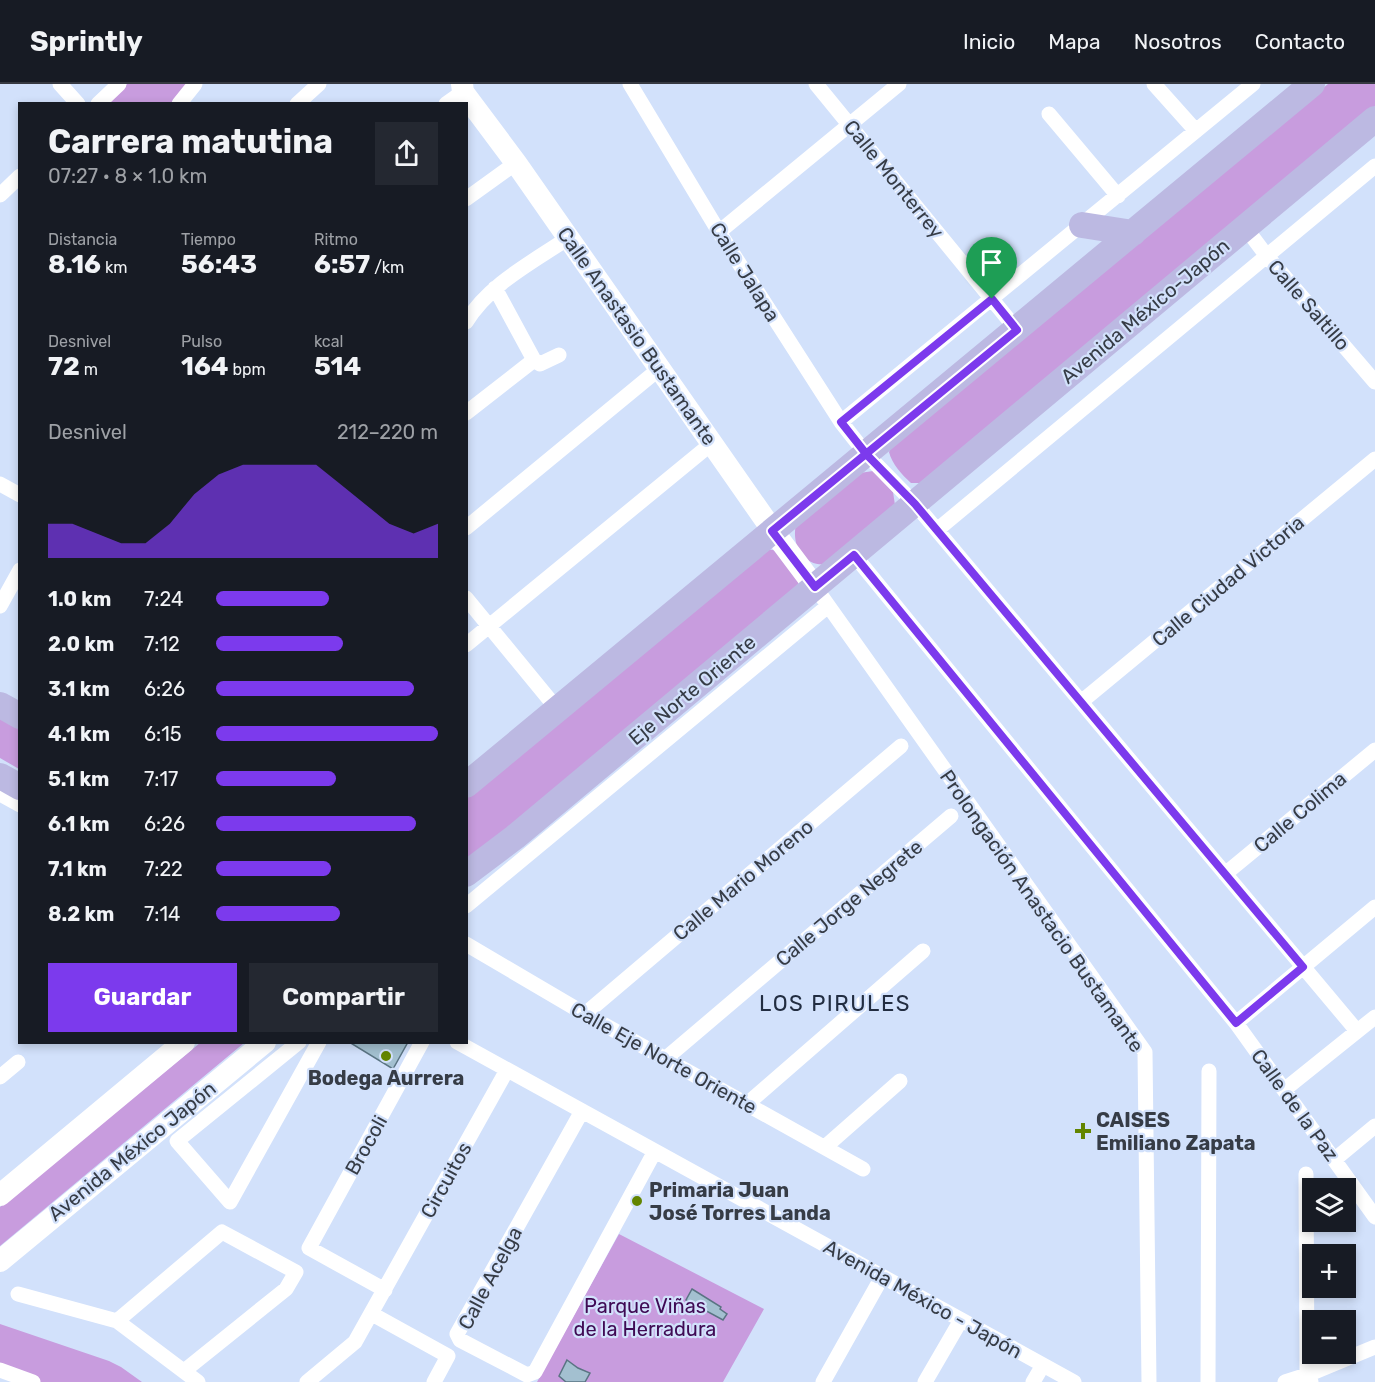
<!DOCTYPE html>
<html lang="es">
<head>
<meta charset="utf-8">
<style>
  :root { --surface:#171b24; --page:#242831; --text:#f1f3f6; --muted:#9ea1a6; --line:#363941; --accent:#7c3aed }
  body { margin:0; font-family:Rubik,sans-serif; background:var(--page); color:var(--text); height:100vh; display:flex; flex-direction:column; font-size:22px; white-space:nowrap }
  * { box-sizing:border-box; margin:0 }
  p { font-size:20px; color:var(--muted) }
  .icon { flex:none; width:33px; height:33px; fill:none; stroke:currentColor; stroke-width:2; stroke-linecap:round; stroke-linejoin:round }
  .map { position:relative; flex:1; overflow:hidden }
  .details { position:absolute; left:18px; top:18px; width:450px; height:942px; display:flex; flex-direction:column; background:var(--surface); border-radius:0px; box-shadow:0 3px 9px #0003 }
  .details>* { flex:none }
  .fabs { position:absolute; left:1302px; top:1094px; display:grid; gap:12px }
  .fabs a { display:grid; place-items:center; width:54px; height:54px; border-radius:0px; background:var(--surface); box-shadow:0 3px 9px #0003; font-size:30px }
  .pin { position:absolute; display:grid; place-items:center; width:51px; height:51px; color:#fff; margin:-62px -26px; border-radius:50% 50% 50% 0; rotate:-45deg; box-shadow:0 0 6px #0007 }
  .pin .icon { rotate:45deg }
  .round { display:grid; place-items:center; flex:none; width:63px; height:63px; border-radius:0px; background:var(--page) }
  .headline { display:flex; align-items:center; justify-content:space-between; height:102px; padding:0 30px }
  h1 { font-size:33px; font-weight:700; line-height:45px }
  .metrics { display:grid; grid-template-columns:repeat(3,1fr); gap:9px; height:102px; padding:6px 30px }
  .metrics div { display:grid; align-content:center }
  .metrics b { font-size:26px; font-weight:700 }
  .metrics small { font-size:16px; font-weight:400 }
  .metrics p { font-size:16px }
  .chart { height:168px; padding:12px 30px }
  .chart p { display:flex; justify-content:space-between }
  .chart svg { width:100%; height:108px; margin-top:6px; fill:var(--accent); opacity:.7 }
  .cta { display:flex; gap:12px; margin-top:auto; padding:12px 30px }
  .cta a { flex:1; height:69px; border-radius:0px; background:var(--accent); color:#fff; font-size:24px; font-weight:700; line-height:69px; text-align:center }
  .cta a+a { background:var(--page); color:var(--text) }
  ul { padding:0 30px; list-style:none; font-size:20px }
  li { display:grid; grid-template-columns:96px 72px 1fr; align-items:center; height:45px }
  li i { height:15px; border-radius:8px; background:var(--accent) }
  header { display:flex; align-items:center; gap:36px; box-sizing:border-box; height:84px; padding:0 30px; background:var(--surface); border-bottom:2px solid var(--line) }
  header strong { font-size:28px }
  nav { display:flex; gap:33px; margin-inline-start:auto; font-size:21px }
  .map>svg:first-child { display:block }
  .green { fill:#c89cde }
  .building { fill:#a3c0d0; stroke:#5a7483; stroke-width:1.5 }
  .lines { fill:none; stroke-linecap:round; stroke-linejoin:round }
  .street { stroke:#fff; stroke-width:15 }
  .secondary { stroke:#fff; stroke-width:22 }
  .primary { stroke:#bcb9e2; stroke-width:26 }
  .route-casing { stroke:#fff; stroke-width:12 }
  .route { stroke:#7c3aed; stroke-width:8 }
  .poi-dot { fill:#638500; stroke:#d2e1fb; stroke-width:2 }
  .labels { text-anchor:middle; stroke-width:4.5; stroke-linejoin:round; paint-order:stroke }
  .street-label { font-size:20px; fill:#363c46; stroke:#d2e1fb }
  .poi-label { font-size:20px; font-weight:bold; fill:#363c46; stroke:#d2e1fb; text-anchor:start }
  .park-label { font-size:20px; fill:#3f0a54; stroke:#d2e1fb }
  .quarter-label { font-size:22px; letter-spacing:1.5px; fill:#222d41; stroke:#d2e1fb }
</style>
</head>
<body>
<header>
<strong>Sprintly</strong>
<nav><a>Inicio</a><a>Mapa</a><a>Nosotros</a><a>Contacto</a></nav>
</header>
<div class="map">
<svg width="1375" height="1298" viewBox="0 0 1375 1298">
  <rect width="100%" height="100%" fill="#d2e1fb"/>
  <!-- green -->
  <path class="green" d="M 127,0 L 187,0 L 172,19 L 105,20 Z
    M 1328,0 L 1375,0 L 1375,22 L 923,399 L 911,399 C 902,391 892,380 889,368 L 894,359 Z
    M 873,387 L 893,408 L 895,421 L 828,480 C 804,484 791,462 796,440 L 860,389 Z
    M 767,465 L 778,467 L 799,497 L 797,503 L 534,723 L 467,776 L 467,713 Z
    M 0,629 L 19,640 L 19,685 L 0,674 Z
    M 200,959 L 244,959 L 0,1162 L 0,1123 Z
    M 619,1150 L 764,1225 L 723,1298 L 537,1298 Z
    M 0,1240 L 109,1277 L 121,1283 L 142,1298 L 40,1298 L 0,1283 Z"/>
  <!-- building -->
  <path class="building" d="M 349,958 L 408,958 L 393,985 Z
    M 692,1205 L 721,1223 L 720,1225 L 727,1230 L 723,1236 L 686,1216 Z
    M 567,1276 L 578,1284 L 590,1289 L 585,1298 L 566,1298 L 559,1292 Z"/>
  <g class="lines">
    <!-- street -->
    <path class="street" d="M 60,0 L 78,20
      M 630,0 L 719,148 L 841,338 L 867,371 L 915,420 L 1357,947
      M 816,0 L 1017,246
      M 1154,0 L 1196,47
      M 98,20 L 119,0
      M 179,20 L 195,0
      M 297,20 L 319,0
      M 446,20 L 463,8
      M 1049,30 L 1118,112
      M 0,111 L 20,92
      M 466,115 L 516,79
      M 1245,143 L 1266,171 L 1375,298
      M 719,148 L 899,0
      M 466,238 C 489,200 533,178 568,154
      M 534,276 L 540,280 L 559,271
      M 466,329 L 534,276 L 495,204
      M 841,338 L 1253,0
      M 0,400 L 20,411
      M 466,444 L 659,285
      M 937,446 L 1375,82
      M 854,471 L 1236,939 L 1375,1133
      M 815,503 L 1145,968 L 1149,1298
      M 466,514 L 558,626
      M 0,522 L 20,486
      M 466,561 L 711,360
      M 1081,618 L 1375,375
      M 0,710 L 20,721
      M 1225,790 L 1375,666
      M 466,822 L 828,522
      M 466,860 L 585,930 L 863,1085
      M 585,930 L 901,662
      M 1236,939 L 1375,823
      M 299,958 L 177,1057 L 230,1118 L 319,958
      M 457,958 L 1074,1298
      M 665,975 L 951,732
      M 0,993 L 18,978
      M 1284,1006 L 1375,933
      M 747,1020 L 923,867
      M 582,1027 L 457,1250 L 460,1256 L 527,1291 L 535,1288 L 655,1067
      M 825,1063 L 900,997
      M 1334,1076 L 1375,1042
      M 1306,1090 L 1307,1291 L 1311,1298
      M 385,1206 L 309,1164 L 422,958
      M 18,1210 L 117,1237 L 198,1298
      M 372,1230 L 448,1272 L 434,1298
      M 117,1237 L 222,1148 L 296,1188 L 286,1205 L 184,1287
      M 0,1286 L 33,1298
      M 307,1298 L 355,1258 L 507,986
      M 823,1298 L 882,1193
      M 925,1298 L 961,1236
      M 1033,1298 L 1043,1281
      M 1208,1298 L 1209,987
      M 1285,1298 L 1307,1291 L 1375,1263"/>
    <!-- secondary -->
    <path class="secondary" d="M 462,0 L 463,8 L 516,79 L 773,447 L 815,503
      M 0,1111 L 184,958
      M 0,1177 L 265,958"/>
    <!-- primary -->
    <path class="primary" d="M 1082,141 L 1133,149
      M 0,621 L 20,632
      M 0,692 L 20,703
      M 466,701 L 1312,0
      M 466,790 L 515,753 L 1375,35"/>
  </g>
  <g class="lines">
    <!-- route casing -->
    <g class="route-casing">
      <path id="route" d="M 992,215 L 1017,246 L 772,447 L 815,503 L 854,471 L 1236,939 L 1303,883 L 915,420 L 867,371 L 841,338 L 992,215"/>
    </g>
    <!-- route -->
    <use href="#route" class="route"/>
  </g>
  <!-- markers -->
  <g class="poi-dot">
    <circle cx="386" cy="972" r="6"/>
    <path d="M1080 1038h6v6h6v6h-6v6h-6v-6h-6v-6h6z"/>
    <circle cx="637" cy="1117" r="6"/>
  </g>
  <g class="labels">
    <!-- street labels -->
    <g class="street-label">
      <text transform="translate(894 95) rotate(51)" y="7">Calle Monterrey</text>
      <text transform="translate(745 188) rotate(58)" y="7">Calle Jalapa</text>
      <text transform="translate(1309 221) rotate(49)" y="7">Calle Saltillo</text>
      <text transform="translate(1145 227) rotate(-40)" y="7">Avenida México-Japón</text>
      <text transform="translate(637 252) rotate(55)" y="7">Calle Anastasio Bustamante</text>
      <text transform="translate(1228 497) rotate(-40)" y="7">Calle Ciudad Victoria</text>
      <text transform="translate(692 606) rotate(-40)" y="7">Eje Norte Oriente</text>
      <text transform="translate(1300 728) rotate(-40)" y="7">Calle Colima</text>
      <text transform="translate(743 796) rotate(-40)" y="7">Calle Mario Moreno</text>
      <text transform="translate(849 819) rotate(-40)" y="7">Calle Jorge Negrete</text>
      <text transform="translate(1042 827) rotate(55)" y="7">Prolongación Anastacio Bustamante</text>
      <text transform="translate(664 974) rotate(29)" y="7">Calle Eje Norte Oriente</text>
      <text transform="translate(1295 1021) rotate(54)" y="7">Calle de la Paz</text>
      <text transform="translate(366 1061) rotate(-61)" y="7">Brocoli</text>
      <text transform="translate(132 1067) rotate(-39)" y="7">Avenida México Japón</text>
      <text transform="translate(446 1096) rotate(-61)" y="7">Circuitos</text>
      <text transform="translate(490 1194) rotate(-62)" y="7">Calle Acelga</text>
      <text transform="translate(923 1215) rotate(29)" y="7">Avenida México - Japón</text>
    </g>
    <!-- poi labels -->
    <g class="poi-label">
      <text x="386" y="1001" text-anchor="middle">Bodega Aurrera</text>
      <text x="1096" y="1043">CAISES<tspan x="1096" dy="23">Emiliano Zapata</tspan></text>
      <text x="649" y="1113">Primaria Juan<tspan x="649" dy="23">José Torres Landa</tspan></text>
    </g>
    <!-- park labels -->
    <g class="park-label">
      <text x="645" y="1229">Parque Viñas<tspan x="645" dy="23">de la Herradura</tspan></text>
    </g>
    <!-- quarter labels -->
    <g class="quarter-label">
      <text x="835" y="927">LOS PIRULES</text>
    </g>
  </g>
</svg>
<div class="fabs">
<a><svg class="icon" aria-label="layers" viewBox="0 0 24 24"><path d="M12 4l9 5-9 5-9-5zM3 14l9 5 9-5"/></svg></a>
<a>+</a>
<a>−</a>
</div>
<div class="pin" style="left:992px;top:215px;background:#1e9e55"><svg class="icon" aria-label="arrive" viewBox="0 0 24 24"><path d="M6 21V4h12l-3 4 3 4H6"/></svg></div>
<section class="details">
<div class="headline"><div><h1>Carrera matutina</h1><p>07:27 · 8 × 1.0 km</p></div><a class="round"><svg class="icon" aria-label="share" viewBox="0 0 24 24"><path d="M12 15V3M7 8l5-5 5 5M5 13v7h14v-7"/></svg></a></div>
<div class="metrics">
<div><p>Distancia</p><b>8.16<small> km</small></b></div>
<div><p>Tiempo</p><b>56:43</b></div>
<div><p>Ritmo</p><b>6:57<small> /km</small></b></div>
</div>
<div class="metrics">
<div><p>Desnivel</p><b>72<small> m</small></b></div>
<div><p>Pulso</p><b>164<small> bpm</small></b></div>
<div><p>kcal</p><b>514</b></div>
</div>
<div class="chart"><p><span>Desnivel</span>212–220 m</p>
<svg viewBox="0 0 160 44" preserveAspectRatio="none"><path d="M0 44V30L10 30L20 34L30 38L40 38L50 30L60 18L70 10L80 6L90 6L100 6L110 6L120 14L130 22L140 30L150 34L160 30V44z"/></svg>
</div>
<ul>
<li><b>1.0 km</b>7:24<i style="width:51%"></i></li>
<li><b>2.0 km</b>7:12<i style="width:57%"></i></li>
<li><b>3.1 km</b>6:26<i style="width:89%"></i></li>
<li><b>4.1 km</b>6:15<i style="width:100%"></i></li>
<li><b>5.1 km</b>7:17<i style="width:54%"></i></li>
<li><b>6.1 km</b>6:26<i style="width:90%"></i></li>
<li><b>7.1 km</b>7:22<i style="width:52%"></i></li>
<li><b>8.2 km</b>7:14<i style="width:56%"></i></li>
</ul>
<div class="cta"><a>Guardar</a><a>Compartir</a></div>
</section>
</div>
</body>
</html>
